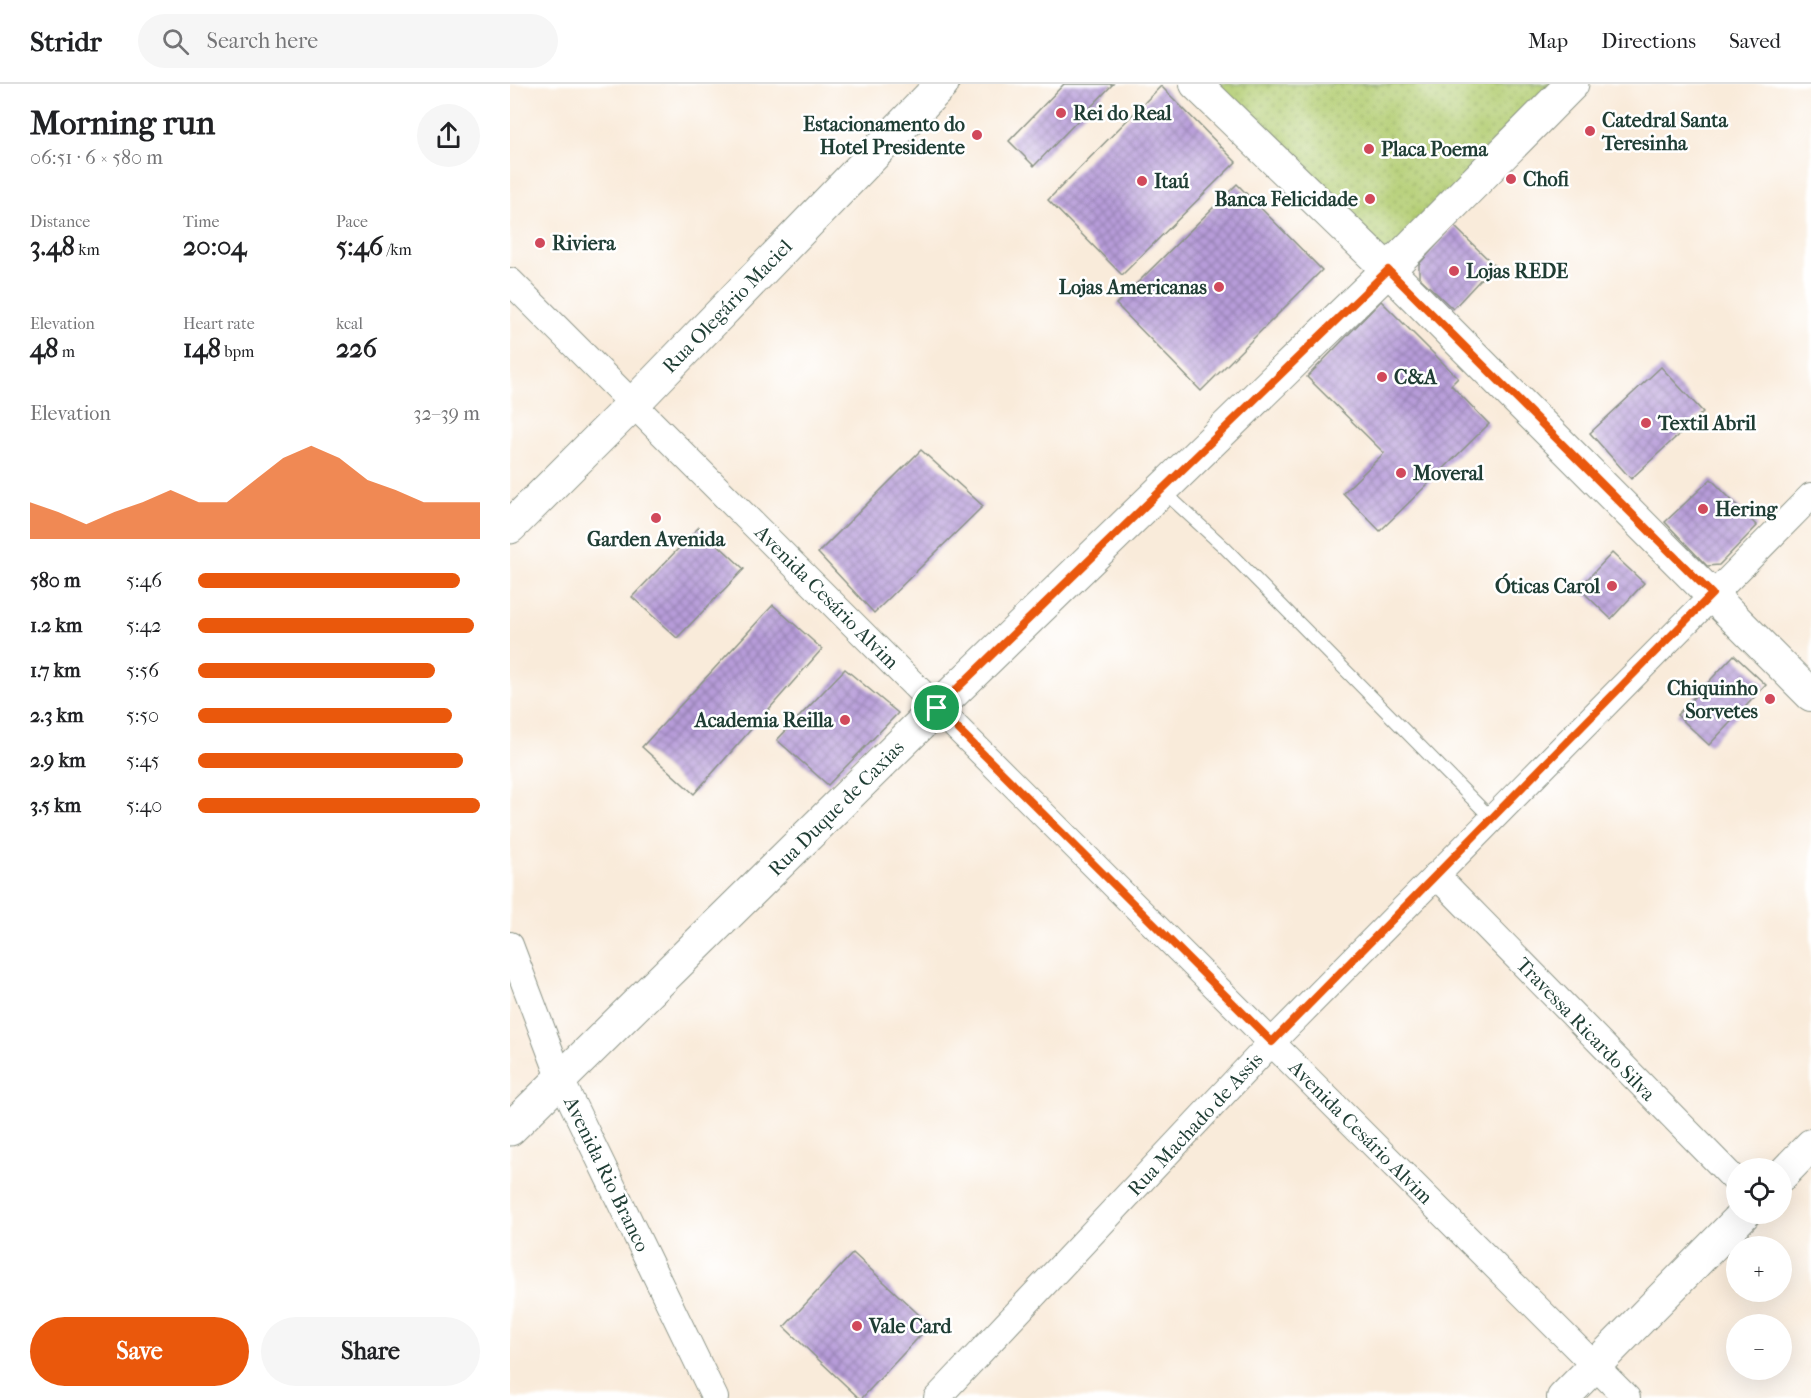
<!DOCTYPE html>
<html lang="en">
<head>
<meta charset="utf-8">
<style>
  :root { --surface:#fff; --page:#f6f6f6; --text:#202124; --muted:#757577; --line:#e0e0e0; --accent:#ea580c }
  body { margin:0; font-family:"IM FELL French Canon",serif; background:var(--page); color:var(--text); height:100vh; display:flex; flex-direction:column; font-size:22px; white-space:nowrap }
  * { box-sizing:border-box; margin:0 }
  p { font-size:20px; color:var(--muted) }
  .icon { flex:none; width:33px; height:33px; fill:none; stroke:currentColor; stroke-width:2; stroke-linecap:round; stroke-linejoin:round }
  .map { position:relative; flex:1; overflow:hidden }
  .sheet { display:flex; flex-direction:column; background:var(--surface); width:510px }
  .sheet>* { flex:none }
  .controls { position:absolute; left:1216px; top:1074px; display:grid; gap:12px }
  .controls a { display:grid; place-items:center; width:66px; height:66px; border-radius:50%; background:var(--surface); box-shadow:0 6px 24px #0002; font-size:30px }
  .pin { position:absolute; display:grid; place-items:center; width:51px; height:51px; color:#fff; margin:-26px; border:3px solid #fff; border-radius:50%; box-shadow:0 2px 6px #0007 }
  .round { display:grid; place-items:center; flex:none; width:63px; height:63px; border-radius:32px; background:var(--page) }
  .headline { display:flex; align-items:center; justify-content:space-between; height:102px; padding:0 30px }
  h1 { font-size:33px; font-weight:800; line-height:45px }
  .stats { display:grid; grid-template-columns:repeat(3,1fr); gap:9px; height:102px; padding:6px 30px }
  .stats div { display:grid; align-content:center }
  .stats b { font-size:26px; font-weight:800 }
  .stats small { font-size:16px; font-weight:400 }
  .stats p { font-size:16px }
  .chart { height:168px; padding:12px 30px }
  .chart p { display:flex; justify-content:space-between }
  .chart svg { width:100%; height:108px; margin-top:6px; fill:var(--accent); opacity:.7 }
  .button { display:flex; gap:12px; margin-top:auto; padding:12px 30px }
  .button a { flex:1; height:69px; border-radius:36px; background:var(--accent); color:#fff; font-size:24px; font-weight:800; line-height:69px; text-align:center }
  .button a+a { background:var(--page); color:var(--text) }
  ul { padding:0 30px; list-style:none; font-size:20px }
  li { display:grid; grid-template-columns:96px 72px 1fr; align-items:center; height:45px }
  li i { height:15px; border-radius:8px; background:var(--accent) }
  header { display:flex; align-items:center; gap:36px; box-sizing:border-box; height:84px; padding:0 30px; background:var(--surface); border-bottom:2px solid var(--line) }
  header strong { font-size:28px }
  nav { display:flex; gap:33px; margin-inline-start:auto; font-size:21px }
  .search { width:420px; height:54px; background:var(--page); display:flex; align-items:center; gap:15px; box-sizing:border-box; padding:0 21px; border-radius:33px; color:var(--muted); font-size:22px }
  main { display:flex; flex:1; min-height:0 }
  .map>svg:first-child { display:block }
  .park { fill:url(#park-dots); stroke:#698553; stroke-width:1.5 }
  .building { fill:url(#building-cross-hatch) }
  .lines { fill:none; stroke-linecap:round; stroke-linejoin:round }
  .service-casing { stroke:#8c9487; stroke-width:14 }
  .minor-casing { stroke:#8c9487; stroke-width:28 }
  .tertiary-casing { stroke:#8c9487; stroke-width:34 }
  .secondary-casing { stroke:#8c9487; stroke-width:35 }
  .service { stroke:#fff; stroke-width:12 }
  .minor { stroke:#fff; stroke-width:26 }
  .tertiary { stroke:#fff; stroke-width:32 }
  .secondary { stroke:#fff; stroke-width:33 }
  .route-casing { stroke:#fff; stroke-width:12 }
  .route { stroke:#ea580c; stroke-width:8 }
  .poi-dot { fill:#d1495b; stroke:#fff; stroke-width:2 }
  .labels { text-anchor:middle; stroke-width:5; stroke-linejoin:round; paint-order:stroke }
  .poi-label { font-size:20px; font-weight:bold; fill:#1f3d34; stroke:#fff; text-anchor:start }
  .street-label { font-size:20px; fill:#1f3d34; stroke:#fff }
</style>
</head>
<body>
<header>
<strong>Stridr</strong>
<div class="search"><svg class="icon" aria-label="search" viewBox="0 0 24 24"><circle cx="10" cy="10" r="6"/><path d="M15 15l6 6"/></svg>Search here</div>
<nav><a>Map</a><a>Directions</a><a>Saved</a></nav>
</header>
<main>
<section class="sheet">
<div class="headline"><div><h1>Morning run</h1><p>06:51 · 6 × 580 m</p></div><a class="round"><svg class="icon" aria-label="share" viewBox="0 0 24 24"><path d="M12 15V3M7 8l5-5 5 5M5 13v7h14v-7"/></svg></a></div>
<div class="stats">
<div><p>Distance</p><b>3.48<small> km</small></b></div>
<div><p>Time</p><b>20:04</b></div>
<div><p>Pace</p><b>5:46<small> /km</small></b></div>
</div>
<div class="stats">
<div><p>Elevation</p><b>48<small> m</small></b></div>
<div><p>Heart rate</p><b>148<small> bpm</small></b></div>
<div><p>kcal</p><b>226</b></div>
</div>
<div class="chart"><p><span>Elevation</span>32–39 m</p>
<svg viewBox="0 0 160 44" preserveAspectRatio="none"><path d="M0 44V29L10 33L20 38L30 33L40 29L50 24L60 29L70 29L80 20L90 11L100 6L110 11L120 20L130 24L140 29L150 29L160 29V44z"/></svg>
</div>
<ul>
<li><b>580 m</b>5:46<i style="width:93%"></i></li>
<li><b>1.2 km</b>5:42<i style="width:98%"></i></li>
<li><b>1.7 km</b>5:56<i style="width:84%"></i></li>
<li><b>2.3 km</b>5:50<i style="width:90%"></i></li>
<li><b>2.9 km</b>5:45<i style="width:94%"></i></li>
<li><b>3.5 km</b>5:40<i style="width:100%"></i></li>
</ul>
<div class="button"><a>Save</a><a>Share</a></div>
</section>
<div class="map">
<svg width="1301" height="1314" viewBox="0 0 1301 1314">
  <defs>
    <pattern id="park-dots" width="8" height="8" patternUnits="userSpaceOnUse" patternTransform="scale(1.5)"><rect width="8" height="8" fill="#b3cd72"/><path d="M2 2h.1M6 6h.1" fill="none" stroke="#91a85e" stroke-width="1.8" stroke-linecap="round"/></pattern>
    <pattern id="building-cross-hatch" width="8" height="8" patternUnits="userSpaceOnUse" patternTransform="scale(1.5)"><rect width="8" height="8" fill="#b79cd9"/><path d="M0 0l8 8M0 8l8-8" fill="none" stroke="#9480b1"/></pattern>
  </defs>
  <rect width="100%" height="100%" fill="#fff"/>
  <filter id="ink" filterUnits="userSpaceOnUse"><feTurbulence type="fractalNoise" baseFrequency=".0167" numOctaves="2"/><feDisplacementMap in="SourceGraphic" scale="12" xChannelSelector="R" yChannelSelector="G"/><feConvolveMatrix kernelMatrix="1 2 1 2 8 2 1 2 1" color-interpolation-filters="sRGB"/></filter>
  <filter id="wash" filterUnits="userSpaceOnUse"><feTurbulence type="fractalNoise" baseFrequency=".008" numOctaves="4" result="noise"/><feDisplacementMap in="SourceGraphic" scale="24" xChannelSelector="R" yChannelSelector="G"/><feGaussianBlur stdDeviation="1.35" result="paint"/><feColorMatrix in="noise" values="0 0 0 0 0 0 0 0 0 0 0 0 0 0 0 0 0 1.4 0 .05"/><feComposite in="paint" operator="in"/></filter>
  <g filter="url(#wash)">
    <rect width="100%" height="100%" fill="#f9ebda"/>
    <!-- park -->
    <path class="park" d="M 687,0 L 1062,0 L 878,186 Z"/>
    <g id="blocks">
      <!-- building -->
      <path class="building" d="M 554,0 L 603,0 L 524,82 L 499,57 Z
        M 651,2 L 726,78 L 612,191 L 538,116 Z
        M 727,100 L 812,186 L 691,307 L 606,220 Z
        M 944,142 L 984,181 L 943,225 L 909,193 L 909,180 Z
        M 871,217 L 948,294 L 941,301 L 979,340 L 870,447 L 833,409 L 874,369 L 797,293 Z
        M 1151,283 L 1193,328 L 1121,395 L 1080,349 Z
        M 411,366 L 473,422 L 364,529 L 308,469 Z
        M 1201,395 L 1247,442 L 1209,481 L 1197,482 L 1155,438 Z
        M 189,443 L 234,485 L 167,554 L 122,513 Z
        M 1102,469 L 1134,499 L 1101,535 L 1069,504 Z
        M 263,521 L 312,565 L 184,710 L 132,663 Z
        M 1224,571 L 1256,601 L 1199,661 L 1167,631 Z
        M 335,585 L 388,629 L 318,701 L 267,656 Z
        M 343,1169 L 420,1241 L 352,1314 L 349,1314 L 274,1243 Z"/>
    </g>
  </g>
  <g filter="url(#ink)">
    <use href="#blocks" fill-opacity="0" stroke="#8c9487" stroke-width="1.5"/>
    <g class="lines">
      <!-- service casing -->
      <g class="service-casing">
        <path id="service" d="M 653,407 L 715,464 L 982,735"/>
      </g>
      <!-- minor casing -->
      <g class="minor-casing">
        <path id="minor" d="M 0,197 L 1117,1314
          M 926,791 L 1227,1098
          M 0,861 L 51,996 L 205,1314
          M 427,1314 L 762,958 L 1301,412"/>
      </g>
      <!-- tertiary casing -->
      <g class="tertiary-casing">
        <path id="tertiary" d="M 686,0 L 878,186 L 1301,611
          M 1272,1091 L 1301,1061
          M 1053,1314 L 1234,1130"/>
      </g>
      <!-- secondary casing -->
      <g class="secondary-casing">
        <path id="secondary" d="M 0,443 L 123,320 L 432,0
          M 0,1045 L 427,624 L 878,186 L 1062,0"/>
      </g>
      <!-- service -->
      <use href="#service" class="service"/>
      <!-- minor -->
      <use href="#minor" class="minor"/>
      <!-- tertiary -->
      <use href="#tertiary" class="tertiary"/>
      <!-- secondary -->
      <use href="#secondary" class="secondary"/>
    </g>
  </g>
  <g class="lines" filter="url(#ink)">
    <!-- route casing -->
    <g class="route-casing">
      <path id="route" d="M 878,186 L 1202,510 L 762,958 L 427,624 Z"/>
    </g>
    <!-- route -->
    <use href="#route" class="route"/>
  </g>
  <!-- markers -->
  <g class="poi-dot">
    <circle cx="551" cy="29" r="6"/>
    <circle cx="1080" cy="47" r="6"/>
    <circle cx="467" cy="51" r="6"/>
    <circle cx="859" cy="65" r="6"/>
    <circle cx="1001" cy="95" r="6"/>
    <circle cx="632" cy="97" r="6"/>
    <circle cx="860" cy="115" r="6"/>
    <circle cx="30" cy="159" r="6"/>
    <circle cx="944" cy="187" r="6"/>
    <circle cx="709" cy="203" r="6"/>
    <circle cx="872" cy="293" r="6"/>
    <circle cx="1136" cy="339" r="6"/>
    <circle cx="891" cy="389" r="6"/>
    <circle cx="1193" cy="425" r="6"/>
    <circle cx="146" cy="434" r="6"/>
    <circle cx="1102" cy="502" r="6"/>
    <circle cx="1260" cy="615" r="6"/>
    <circle cx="335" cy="636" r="6"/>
    <circle cx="347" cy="1242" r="6"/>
  </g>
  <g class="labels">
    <!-- poi labels -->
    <g class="poi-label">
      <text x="563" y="36">Rei do Real</text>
      <text x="1092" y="43">Catedral Santa<tspan x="1092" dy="23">Teresinha</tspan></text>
      <text x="455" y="47" text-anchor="end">Estacionamento do<tspan x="455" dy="23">Hotel Presidente</tspan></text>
      <text x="871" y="72">Placa Poema</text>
      <text x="1013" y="102">Chofi</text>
      <text x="644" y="104">Itaú</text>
      <text x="848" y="122" text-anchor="end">Banca Felicidade</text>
      <text x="42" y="166">Riviera</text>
      <text x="956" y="194">Lojas REDE</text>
      <text x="697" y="210" text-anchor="end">Lojas Americanas</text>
      <text x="884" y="300">C&amp;A</text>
      <text x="1148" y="346">Textil Abril</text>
      <text x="903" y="396">Moveral</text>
      <text x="1205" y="432">Hering</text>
      <text x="146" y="462" text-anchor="middle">Garden Avenida</text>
      <text x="1090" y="509" text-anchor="end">Óticas Carol</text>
      <text x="1248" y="611" text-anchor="end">Chiquinho<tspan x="1248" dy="23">Sorvetes</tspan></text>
      <text x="323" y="643" text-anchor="end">Academia Reilla</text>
      <text x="359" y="1249">Vale Card</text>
    </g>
    <!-- street labels -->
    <g class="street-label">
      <text transform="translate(217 222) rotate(-46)" y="7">Rua Olegário Maciel</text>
      <text transform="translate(317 513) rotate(45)" y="7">Avenida Cesário Alvim</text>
      <text transform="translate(326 724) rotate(-45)" y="7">Rua Duque de Caxias</text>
      <text transform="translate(1076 945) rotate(46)" y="7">Travessa Ricardo Silva</text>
      <text transform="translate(685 1040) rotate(-47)" y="7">Rua Machado de Assis</text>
      <text transform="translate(851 1048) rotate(45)" y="7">Avenida Cesário Alvim</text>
      <text transform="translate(97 1090) rotate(64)" y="7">Avenida Rio Branco</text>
    </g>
  </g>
</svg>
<div class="controls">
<a><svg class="icon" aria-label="locate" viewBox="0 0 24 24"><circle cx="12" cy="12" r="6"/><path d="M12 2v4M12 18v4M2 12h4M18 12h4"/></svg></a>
<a>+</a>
<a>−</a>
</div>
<div class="pin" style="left:427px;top:624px;background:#1e9e55"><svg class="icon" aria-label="arrive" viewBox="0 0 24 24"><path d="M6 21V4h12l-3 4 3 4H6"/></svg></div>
</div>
</main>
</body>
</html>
